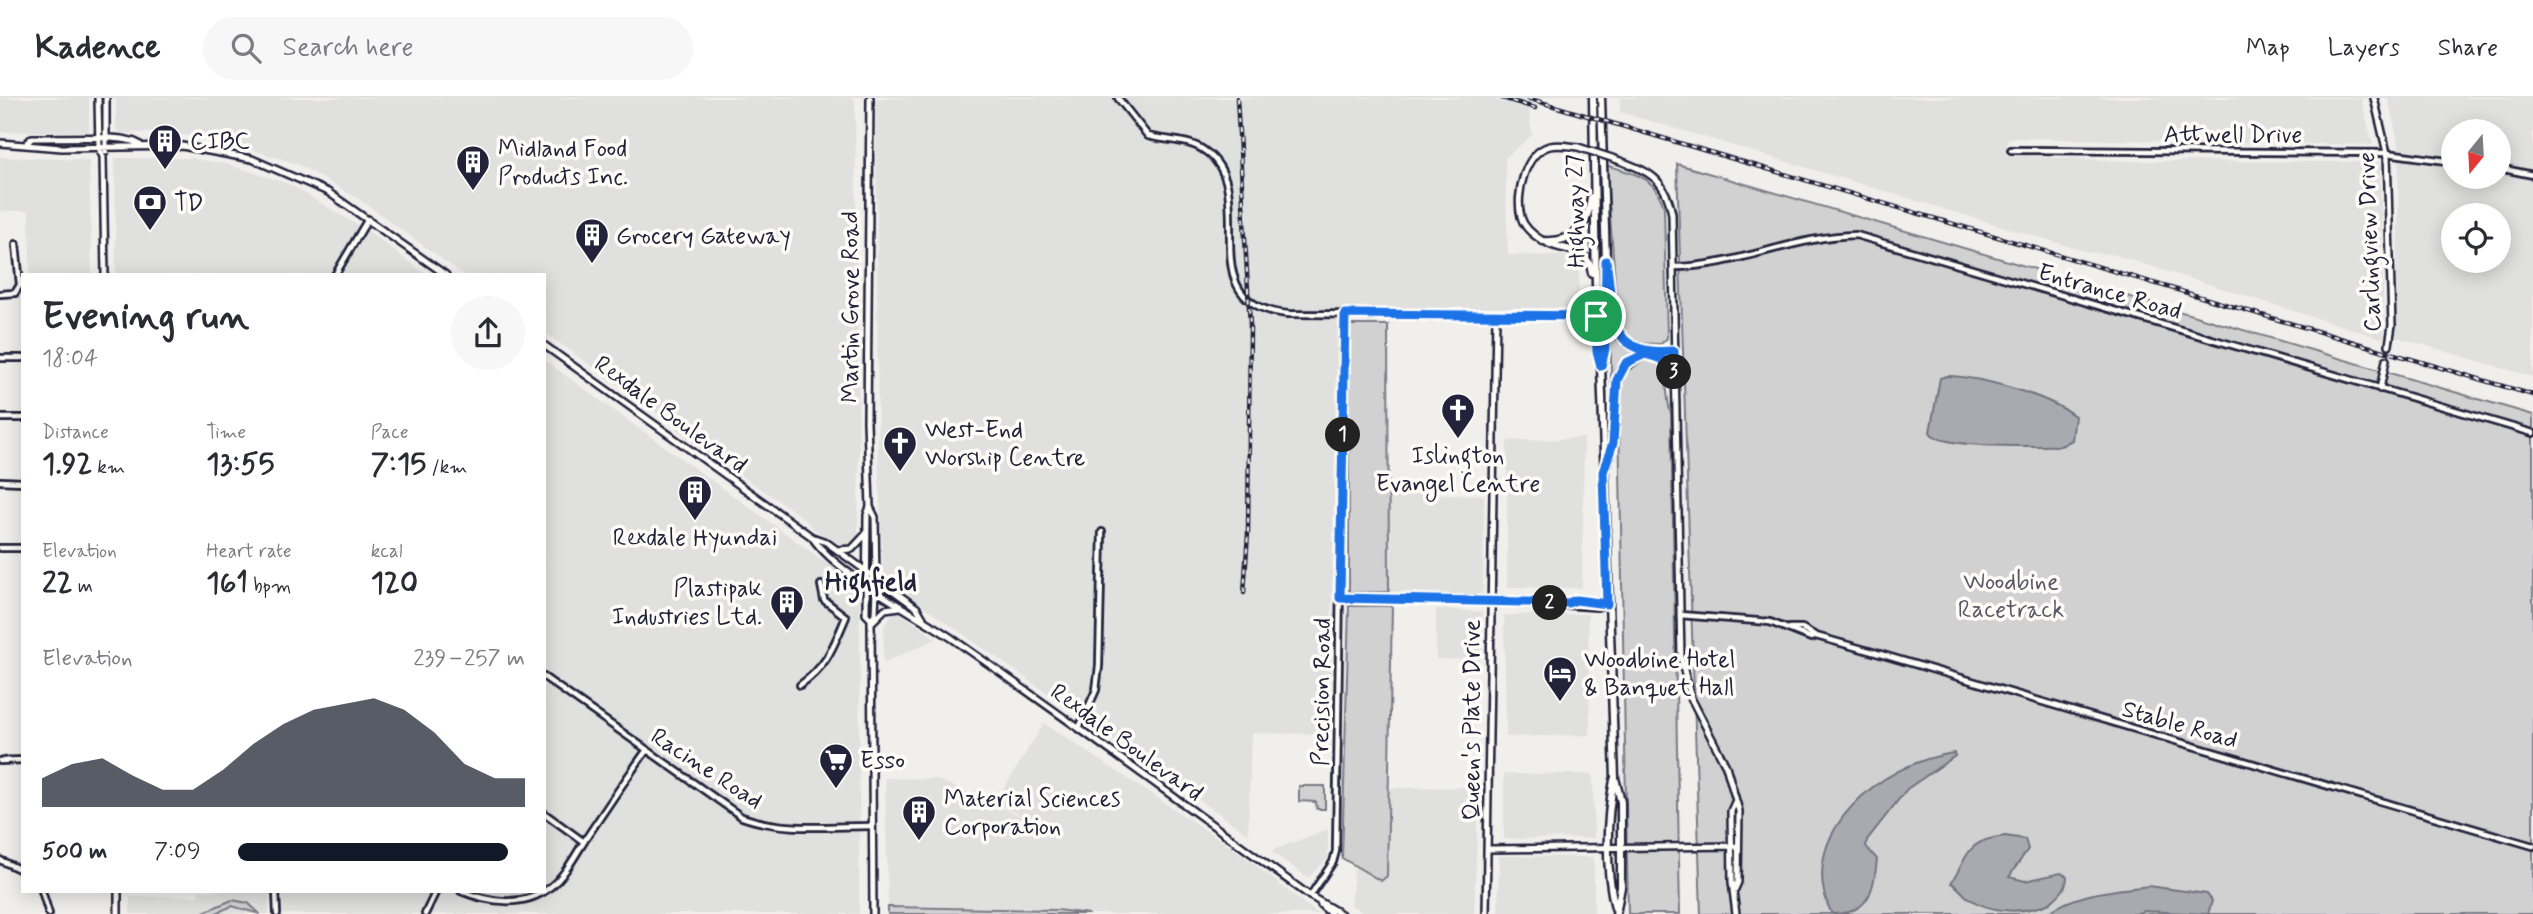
<!DOCTYPE html>
<html lang="en">
<head>
<meta charset="utf-8">
<style>
  :root { --surface:#fff; --page:#f7f7f7; --text:#2b2b33; --muted:#7c7c81; --line:#e1e1e2; --accent:#111827 }
  body { margin:0; font-family:Mynerve,sans-serif; background:var(--page); color:var(--text); height:100vh; display:flex; flex-direction:column; font-size:26px; white-space:nowrap }
  * { box-sizing:border-box; margin:0 }
  p { font-size:23px; color:var(--muted) }
  .icon { flex:none; width:38px; height:38px; fill:none; stroke:currentColor; stroke-width:2; stroke-linecap:round; stroke-linejoin:round }
  .map { position:relative; flex:1; overflow:hidden }
  .side { position:absolute; left:21px; top:175px; width:525px; height:620px; display:flex; flex-direction:column; background:var(--surface); border-radius:0px; box-shadow:0 4px 18px #0003 }
  .side>* { flex:none }
  .needle { width:46px; rotate:198deg }
  .tools { position:absolute; left:2441px; top:21px; display:grid; gap:14px }
  .tools a { display:grid; place-items:center; width:70px; height:70px; border-radius:50%; background:var(--surface); box-shadow:0 4px 18px #0003; font-size:35px }
  .pin { position:absolute; display:grid; place-items:center; width:60px; height:60px; color:#fff; margin:-30px; border:4px solid #fff; border-radius:50%; box-shadow:0 2px 7px #0007 }
  .km { position:absolute; width:35px; height:35px; margin:-18px; border-radius:50%; background:#222; color:#fff; font-size:19px; line-height:35px; text-align:center }
  .round { display:grid; place-items:center; flex:none; width:74px; height:74px; border-radius:37px; background:var(--page) }
  .overview { display:flex; align-items:center; justify-content:space-between; height:119px; padding:0 21px }
  h1 { font-size:38px; font-weight:700; line-height:52px }
  .metrics { display:grid; grid-template-columns:repeat(3,1fr); gap:10px; height:119px; padding:7px 21px }
  .metrics div { display:grid; align-content:center }
  .metrics b { font-size:30px; font-weight:700 }
  .metrics small { font-size:19px; font-weight:400 }
  .metrics p { font-size:19px }
  .chart { height:196px; padding:14px 21px }
  .chart p { display:flex; justify-content:space-between }
  .chart svg { width:100%; height:126px; margin-top:7px; fill:var(--accent); opacity:.7 }
  ul { padding:0 21px; list-style:none; font-size:23px }
  li { display:grid; grid-template-columns:112px 84px 1fr; align-items:center; height:52px }
  li i { height:18px; border-radius:9px; background:var(--accent) }
  header { display:flex; align-items:center; gap:42px; box-sizing:border-box; height:98px; padding:0 35px; background:var(--surface); border-bottom:2px solid var(--line) }
  header strong { font-size:33px }
  nav { display:flex; gap:38px; margin-inline-start:auto; font-size:24px }
  .search { width:490px; height:63px; background:var(--page); display:flex; align-items:center; gap:18px; box-sizing:border-box; padding:0 24px; border-radius:38px; color:var(--muted); font-size:26px }
  .map>svg:first-child { display:block }
  .built { fill:#e0e0df; fill-rule:evenodd }
  .green { fill:#d2d1d1; stroke:#7a7a86; stroke-width:2 }
  .water { fill:#a9a9b0; stroke:#737381; stroke-width:2 }
  .lines { fill:none; stroke-linecap:round; stroke-linejoin:round }
  .secondary-tunnel { stroke:#c7c6c9; stroke-width:5; stroke-dasharray:5 2.5; stroke-linecap:butt }
  .street-casing { stroke:#22223b; stroke-width:10 }
  .secondary-casing { stroke:#22223b; stroke-width:10 }
  .primary-casing { stroke:#22223b; stroke-width:11 }
  .street { stroke:#fdfcf7; stroke-width:4.5 }
  .secondary { stroke:#fdfcf7; stroke-width:5 }
  .primary { stroke:#fdfcf7; stroke-width:6 }
  .rail-casing { stroke:#22223b; stroke-width:4.5 }
  .rail { stroke:#fdfcf7; stroke-width:2; stroke-dasharray:5; stroke-linecap:butt }
  .secondary-bridge-casing { stroke:#22223b; stroke-width:10; stroke-linecap:butt }
  .secondary-bridge { stroke:#fdfcf7; stroke-width:5 }
  .route-casing { stroke:#fff; stroke-width:14 }
  .route { stroke:#1a73e8; stroke-width:9 }
  .labels { text-anchor:middle; stroke-width:7; stroke-linejoin:round; paint-order:stroke }
  .street-label { font-size:24px; fill:#22223b; stroke:#fdfcf7 }
  .poi-label { font-size:24px; fill:#22223b; stroke:#fdfcf7; text-anchor:start }
  .park-label { font-size:24px; fill:#575768; stroke:#fdfcf7 }
  .neighbourhood-label { font-size:26px; font-weight:bold; fill:#22223b; stroke:#fdfcf7 }
</style>
</head>
<body>
<header>
<strong>Kadence</strong>
<div class="search"><svg class="icon" aria-label="search" viewBox="0 0 24 24"><circle cx="10" cy="10" r="6"/><path d="M15 15l6 6"/></svg>Search here</div>
<nav><a>Map</a><a>Layers</a><a>Share</a></nav>
</header>
<div class="map">
<svg width="2533" height="816" viewBox="0 0 2533 816">
  <rect width="100%" height="100%" fill="#f0efec"/>
  <filter id="ink" filterUnits="userSpaceOnUse"><feTurbulence type="fractalNoise" baseFrequency=".0143" numOctaves="2"/><feDisplacementMap in="SourceGraphic" scale="14" xChannelSelector="R" yChannelSelector="G"/><feConvolveMatrix kernelMatrix="1 2 1 2 8 2 1 2 1" color-interpolation-filters="sRGB"/></filter>
  <g filter="url(#ink)">
    <!-- built -->
    <path class="built" d="M 0,0 L 89,0 L 89,33 L 0,34 Z
      M 116,0 L 855,0 L 859,354 L 858,437 L 855,444 L 843,448 L 815,432 L 801,418 L 690,343 L 674,327 L 544,234 L 544,177 L 464,177 L 359,101 L 297,66 L 234,46 L 167,34 L 122,35 L 116,31 Z
      M 876,0 L 1489,0 L 1529,11 L 1532,37 L 1505,60 L 1508,157 L 1579,158 L 1579,210 L 1338,212 L 1329,636 L 1251,635 L 1248,736 L 913,501 L 883,475 L 878,353 Z
      M 1620,0 L 2361,0 L 2373,47 L 2008,40 L 2006,57 L 2127,63 L 2380,64 L 2384,241 L 2115,157 L 2088,154 L 1620,14 Z
      M 2388,0 L 2533,0 L 2533,279 L 2396,239 L 2399,48 ZM 2454,33 L 2499,33 L 2499,79 L 2454,79 ZM 2454,117 L 2499,117 L 2499,163 L 2454,163 Z
      M 0,59 L 89,62 L 92,177 L 30,177 L 29,113 L 0,113 Z
      M 115,60 L 190,60 L 227,66 L 289,86 L 372,136 L 427,177 L 116,177 Z
      M 544,262 L 860,489 L 859,816 L 283,816 L 282,796 L 269,797 L 269,816 L 130,816 L 130,799 L 198,798 L 199,793 L 544,793 Z
      M 1584,340 L 1582,490 L 1507,489 L 1507,343 Z
      M 1389,395 L 1484,397 L 1483,493 L 1479,497 L 1389,494 Z
      M 1436,511 L 1482,514 L 1481,562 L 1436,561 Z
      M 894,514 L 900,514 L 936,541 L 883,565 L 884,528 Z
      M 1588,516 L 1590,637 L 1506,639 L 1504,517 Z
      M 1044,625 L 1240,755 L 1318,816 L 1089,816 L 1057,812 L 888,809 L 885,680 L 936,681 L 1074,741 L 995,705 Z
      M 1504,676 L 1593,676 L 1594,740 L 1504,741 Z
      M 1479,689 L 1474,816 L 1365,816 L 1351,807 L 1354,767 L 1381,783 L 1387,778 L 1389,690 Z
      M 1328,731 L 1328,760 L 1308,780 L 1271,753 Z
      M 1499,758 L 1594,759 L 1594,816 L 1498,816 Z"/>
    <!-- green -->
    <path class="green" d="M 1677,66 L 2533,317 L 2533,816 L 1701,816 Z
      M 1606,67 C 1636,77 1653,76 1664,109 L 1667,240 L 1661,246 L 1631,245 L 1619,233 Z
      M 1611,225 L 1623,248 L 1638,254 L 1619,268 L 1611,288 Z
      M 1349,227 L 1388,227 L 1389,494 L 1349,494 Z
      M 1644,260 L 1660,265 C 1669,282 1665,298 1671,316 L 1680,816 L 1628,816 L 1619,317 C 1620,287 1617,277 1644,260 Z
      M 1349,508 L 1392,508 L 1387,778 L 1381,783 L 1342,760 Z
      M 1299,688 L 1325,688 L 1325,711 L 1317,711 L 1316,704 L 1299,703 Z
      M 232,802 L 248,805 L 260,816 L 232,808 L 214,816 L 199,816 Z
      M 888,809 L 1057,812 L 1089,816 L 888,816 Z"/>
    <!-- water -->
    <path class="water" d="M 1947,278 C 1982,279 2046,297 2075,318 L 2072,342 L 2061,348 C 2039,347 1938,352 1930,334 L 1940,280 Z
      M 1954,655 L 1955,658 L 1907,691 L 1867,742 L 1866,749 L 1877,761 C 1874,793 1869,816 1832,816 C 1792,738 1881,664 1954,655 Z
      M 2005,738 L 2025,741 L 2028,751 L 2009,779 L 2025,783 L 2061,775 L 2067,778 C 2067,791 2059,797 2050,805 C 2025,816 1990,816 1967,799 C 1961,794 1958,788 1951,785 C 1969,759 1963,743 2005,738 Z
      M 2148,788 L 2207,796 L 2212,803 L 2208,816 L 2143,813 L 2136,816 L 2046,816 C 2077,794 2112,793 2148,788 Z"/>
    <g class="lines">
      <!-- secondary-tunnel -->
      <path class="secondary-tunnel" d="M 2386,262 L 2389,247"/>
      <!-- street casing -->
      <g class="street-casing">
        <path id="street" d="M 1118,0 L 1148,38 C 1167,43 1189,41 1205,53 C 1264,94 1185,206 1288,216 L 1596,218
          M 2011,52 L 2387,55 L 2454,64
          M 2499,70 L 2533,77
          M 1673,169 C 1737,169 1793,138 1856,137 L 2533,335
          M 335,177 L 368,121
          M 0,196 L 15,195 L 20,187 L 16,146
          M 0,260 L 23,260
          M 0,320 L 23,320
          M 0,383 L 23,384
          M 0,450 L 23,450
          M 1341,500 L 1489,502 L 1597,509 L 1607,506
          M 1569,505 L 1576,502 L 1605,505
          M 1680,517 L 1770,524 L 1811,540 L 1816,538 L 1880,556 L 2533,748
          M 1790,530 L 1802,530 L 1816,538
          M 544,579 L 742,719 C 784,734 828,728 872,728
          M 800,587 C 828,567 833,549 846,519 L 824,502 L 821,487
          M 1079,630 L 1096,592 L 1099,568 L 1102,434
          M 0,663 L 23,662
          M 544,715 L 584,744
          M 0,762 L 23,773
          M 42,793 L 49,816
          M 276,793 L 277,816
          M 461,793 C 488,804 523,810 549,790 C 564,779 575,758 585,742 C 605,712 625,682 646,653
          M 1310,798 L 1333,764 L 1336,753 L 1344,216
          M 425,816 L 436,793"/>
      </g>
      <!-- secondary casing -->
      <g class="secondary-casing">
        <path id="secondary" d="M 98,0 L 99,50 L 103,59 L 105,177
          M 870,0 L 867,324 L 870,409 L 867,417 L 866,516 L 871,521
          M 2374,0 L 2387,55 L 2392,227 L 2389,247
          M 0,45 L 62,50 L 182,48 L 252,61 L 328,94 L 446,177
          M 27,45 L 32,40 C 53,41 128,35 140,47
          M 106,53 L 106,0
          M 1615,61 C 1647,73 1665,78 1672,116 L 1681,560 L 1691,600 L 1726,668 L 1739,713 L 1738,784 L 1735,791
          M 1543,143 C 1533,137 1524,130 1521,119 C 1515,96 1525,54 1550,48 C 1559,46 1569,48 1578,49
          M 544,247 L 812,439 L 826,444 L 917,510 L 923,520
          M 2380,291 L 2386,262
          M 870,409 L 875,419 L 876,482
          M 812,439 C 837,477 914,514 953,541 C 1073,625 1191,711 1310,798 L 1341,816
          M 837,452 L 852,451 L 866,436
          M 873,523 L 885,511 L 900,509
          M 1735,704 L 1731,713 L 1732,784 L 1736,816
          M 1487,751 L 1738,748
          M 118,793 L 118,816
          M 1321,807 L 1331,816
          M 873,816 L 871,521 L 875,516 L 876,491
          M 1486,816 L 1496,218"/>
      </g>
      <!-- primary casing -->
      <g class="primary-casing">
        <path id="primary" d="M 1593,0 L 1597,253 L 1601,266
          M 1601,0 L 1606,163 L 1605,251 L 1601,268 L 1615,680 L 1621,704 L 1621,789 L 1616,816
          M 1543,143 C 1573,145 1588,129 1591,99
          M 1548,145 C 1566,154 1588,148 1592,175
          M 1609,181 C 1613,214 1608,249 1650,252
          M 1650,256 L 1665,264 L 1675,281
          M 1605,369 L 1613,345 L 1617,282 L 1623,270 L 1645,256 L 1674,253
          M 1614,682 C 1606,722 1605,770 1615,810"/>
      </g>
      <!-- street -->
      <use href="#street" class="street"/>
      <!-- secondary -->
      <use href="#secondary" class="secondary"/>
      <!-- primary -->
      <use href="#primary" class="primary"/>
      <!-- rail casing -->
      <g class="rail-casing">
        <path id="rail" d="M 1237,0 L 1250,227 L 1248,435 L 1244,495
          M 1502,0 L 1535,10
          M 1527,0 L 2533,297"/>
      </g>
      <!-- rail -->
      <use href="#rail" class="rail"/>
      <!-- secondary-bridge casing -->
      <g class="secondary-bridge-casing">
        <path id="secondary-bridge" d="M 1578,49 L 1615,61"/>
      </g>
      <!-- secondary-bridge -->
      <use href="#secondary-bridge" class="secondary-bridge"/>
    </g>
  </g>
  <g class="lines" filter="url(#ink)">
    <!-- route casing -->
    <g class="route-casing">
      <path id="route" d="M 1606,163 C 1615,214 1603,259 1674,253 L 1675,281 L 1662,261 L 1645,256 L 1626,265 L 1617,282 L 1613,345 L 1603,374 L 1607,506 L 1576,502 L 1568,505 L 1340,500 L 1345,216 L 1596,218 L 1597,253 L 1601,268 L 1605,251 Z"/>
    </g>
    <!-- route -->
    <use href="#route" class="route"/>
  </g>
  <!-- icons -->
  <defs>
    <g id="building-pin" transform="scale(1.75)"><path d="M0 17L-7.5 6A9.5 9.5 0 1 1 7.5 6Z" fill="#22223b" stroke="#fdfcf7"/><path d="M-4-6H4V6H1V3H-1V6H-4ZM-2.5-4.3h1.7v1.8h-1.7ZM.8-4.3h1.7v1.8H.8ZM-2.5-1h1.7V.8h-1.7ZM.8-1h1.7V.8H.8Z" fill="#fff"/></g>
    <g id="bank-pin" transform="scale(1.75)"><path d="M0 17L-7.5 6A9.5 9.5 0 1 1 7.5 6Z" fill="#22223b" stroke="#fdfcf7"/><path d="M-6-4H6V4H-6ZM0-2.3a2.3 2.3 0 1 0 0 4.6a2.3 2.3 0 1 0 0-4.6Z" fill="#fff"/></g>
    <g id="church-pin" transform="scale(1.75)"><path d="M0 17L-7.5 6A9.5 9.5 0 1 1 7.5 6Z" fill="#22223b" stroke="#fdfcf7"/><path d="M-1.2-6h2.4v3.5h3.3v2.4h-3.3V6h-2.4V-.1h-3.3v-2.4h3.3Z" fill="#fff"/></g>
    <g id="hotel-pin" transform="scale(1.75)"><path d="M0 17L-7.5 6A9.5 9.5 0 1 1 7.5 6Z" fill="#22223b" stroke="#fdfcf7"/><path d="M-6-4.5h1.5V1H6V5H4.5V3h-9V5H-6ZM-4 0a1.8 1.8 0 1 1 3.6 0ZM.5 0V-2.5h3Q6-2.5 6 0Z" fill="#fff"/></g>
    <g id="supermarket-pin" transform="scale(1.75)"><path d="M0 17L-7.5 6A9.5 9.5 0 1 1 7.5 6Z" fill="#22223b" stroke="#fdfcf7"/><path d="M-6-5.5h2.5l.6 2H6L4.5 2H-2.5L-4.4-4H-6ZM-1.5 3.2a1.3 1.3 0 1 0 .1 0ZM3 3.2a1.3 1.3 0 1 0 .1 0Z" fill="#fff"/></g>
  </defs>
  <g fill-rule="evenodd">
    <use href="#building-pin" x="165" y="43"/>
    <use href="#building-pin" x="473" y="64"/>
    <use href="#bank-pin" x="150" y="104"/>
    <use href="#building-pin" x="592" y="137"/>
    <use href="#church-pin" x="1458" y="312"/>
    <use href="#church-pin" x="900" y="345"/>
    <use href="#building-pin" x="695" y="394"/>
    <use href="#building-pin" x="787" y="504"/>
    <use href="#hotel-pin" x="1560" y="575"/>
    <use href="#supermarket-pin" x="836" y="662"/>
    <use href="#building-pin" x="919" y="714"/>
  </g>
  <g class="labels">
    <!-- street labels -->
    <g class="street-label">
      <text x="2233" y="44">Attwell Drive</text>
      <text transform="translate(1575 113) rotate(-91)" y="8">Highway 27</text>
      <text transform="translate(2369 144) rotate(-92)" y="8">Carlingview Drive</text>
      <text transform="translate(2110 193) rotate(16)" y="8">Entrance Road</text>
      <text transform="translate(850 209) rotate(-90)" y="8">Martin Grove Road</text>
      <text transform="translate(671 316) rotate(36)" y="8">Rexdale Boulevard</text>
      <text transform="translate(1321 594) rotate(-89)" y="8">Precision Road</text>
      <text transform="translate(1471 622) rotate(-90)" y="8">Queen's Plate Drive</text>
      <text transform="translate(2180 626) rotate(16)" y="8">Stable Road</text>
      <text transform="translate(1127 644) rotate(36)" y="8">Rexdale Boulevard</text>
      <text transform="translate(707 670) rotate(33)" y="8">Racine Road</text>
    </g>
    <!-- poi labels -->
    <g class="poi-label">
      <text x="190" y="51">CIBC</text>
      <text x="498" y="58">Midland Food<tspan x="498" dy="28">Products Inc.</tspan></text>
      <text x="174" y="112">TD</text>
      <text x="616" y="145">Grocery Gateway</text>
      <text x="925" y="339">West-End<tspan x="925" dy="28">Worship Centre</tspan></text>
      <text x="1458" y="365" text-anchor="middle">Islington<tspan x="1458" dy="28">Evangel Centre</tspan></text>
      <text x="695" y="447" text-anchor="middle">Rexdale Hyundai</text>
      <text x="762" y="498" text-anchor="end">Plastipak<tspan x="762" dy="28">Industries Ltd.</tspan></text>
      <text x="1584" y="569">Woodbine Hotel<tspan x="1584" dy="28">&amp; Banquet Hall</tspan></text>
      <text x="860" y="670">Esso</text>
      <text x="944" y="708">Material Sciences<tspan x="944" dy="28">Corporation</tspan></text>
    </g>
    <!-- park labels -->
    <g class="park-label">
      <text x="2011" y="491">Woodbine<tspan x="2011" dy="28">Racetrack</tspan></text>
    </g>
    <!-- neighbourhood labels -->
    <g class="neighbourhood-label">
      <text x="871" y="492">Highfield</text>
    </g>
  </g>
</svg>
<div class="tools">
<a><svg class="needle" viewBox="-14 -14 28 28"><path d="M0-13l5 13h-10z" fill="#e53935"/><path d="M0 13l5-13h-10z" fill="#7c7c81"/></svg></a>
<a><svg class="icon" aria-label="locate" viewBox="0 0 24 24"><circle cx="12" cy="12" r="6"/><path d="M12 2v4M12 18v4M2 12h4M18 12h4"/></svg></a>
</div>
<div class="pin" style="left:1596px;top:218px;background:#1e9e55"><svg class="icon" aria-label="arrive" viewBox="0 0 24 24"><path d="M6 21V4h12l-3 4 3 4H6"/></svg></div>
<b class="km" style="left:1343px;top:337px">1</b>
<b class="km" style="left:1550px;top:505px">2</b>
<b class="km" style="left:1674px;top:274px">3</b>
<section class="side">
<div class="overview"><div><h1>Evening run</h1><p>18:04</p></div><a class="round"><svg class="icon" aria-label="share" viewBox="0 0 24 24"><path d="M12 15V3M7 8l5-5 5 5M5 13v7h14v-7"/></svg></a></div>
<div class="metrics">
<div><p>Distance</p><b>1.92<small> km</small></b></div>
<div><p>Time</p><b>13:55</b></div>
<div><p>Pace</p><b>7:15<small> /km</small></b></div>
</div>
<div class="metrics">
<div><p>Elevation</p><b>22<small> m</small></b></div>
<div><p>Heart rate</p><b>161<small> bpm</small></b></div>
<div><p>kcal</p><b>120</b></div>
</div>
<div class="chart"><p><span>Elevation</span>239–257 m</p>
<svg viewBox="0 0 160 44" preserveAspectRatio="none"><path d="M0 44V34L10 29L20 27L30 33L40 38L50 38L60 31L70 22L80 15L90 10L100 8L110 6L120 10L130 18L140 29L150 34L160 34V44z"/></svg>
</div>
<ul>
<li><b>500 m</b>7:09<i style="width:94%"></i></li>
</ul>
</section>
</div>
</body>
</html>
